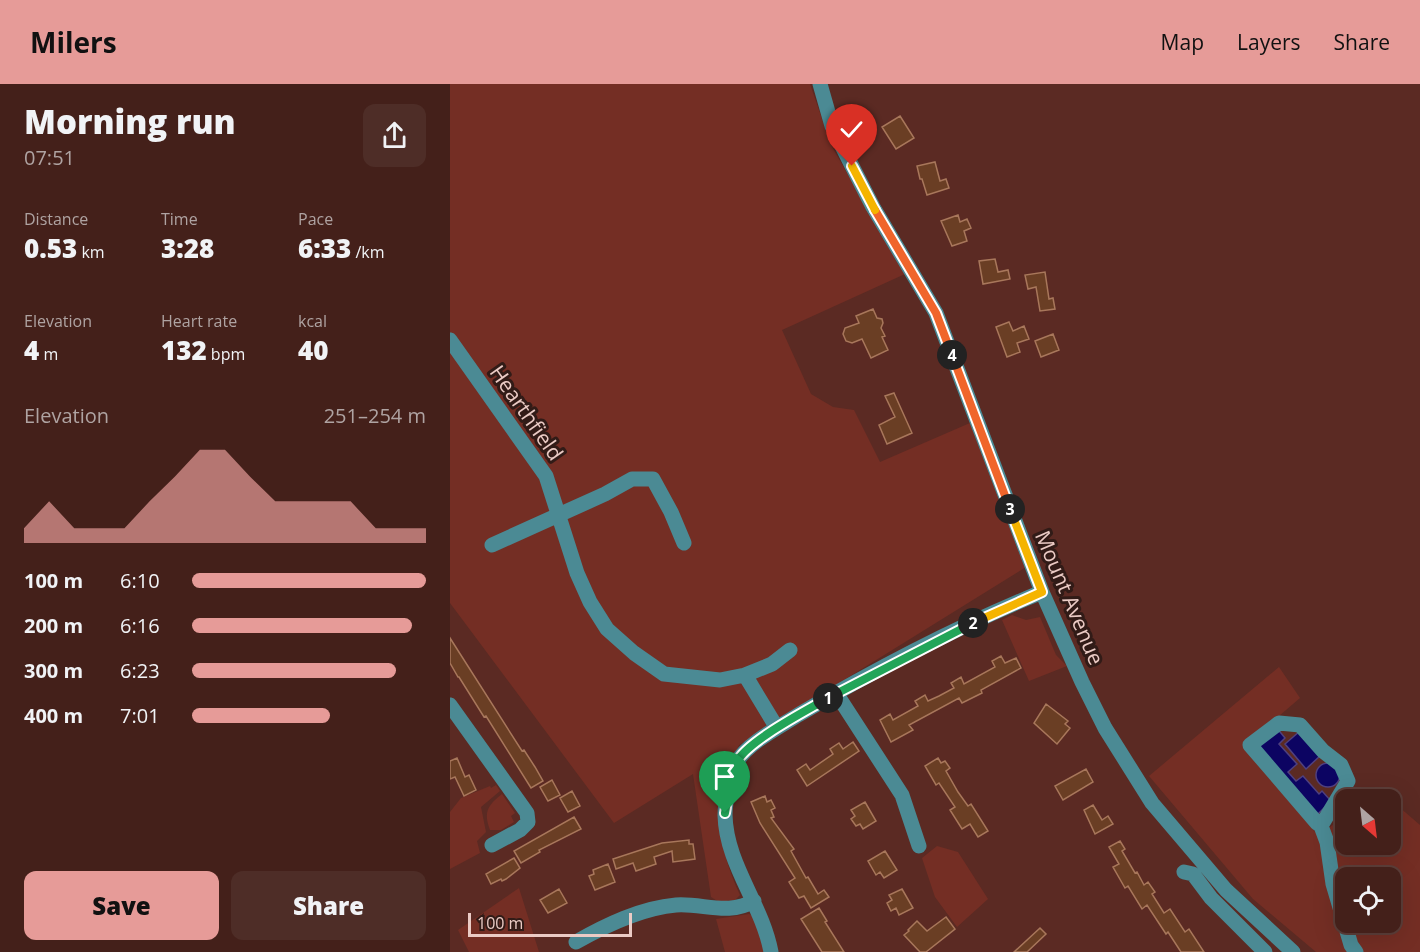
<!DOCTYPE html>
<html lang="en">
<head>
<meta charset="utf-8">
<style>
  :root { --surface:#44201a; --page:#4e2d27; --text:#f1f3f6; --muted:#afa3a2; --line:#5c3e39; --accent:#e69b98 }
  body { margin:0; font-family:"Open Sans",sans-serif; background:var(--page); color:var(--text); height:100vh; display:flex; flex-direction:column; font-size:22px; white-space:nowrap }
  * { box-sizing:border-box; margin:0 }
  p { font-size:20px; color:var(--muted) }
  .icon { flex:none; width:33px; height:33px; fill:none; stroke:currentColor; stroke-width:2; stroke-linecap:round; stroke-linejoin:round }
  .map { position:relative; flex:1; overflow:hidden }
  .sheet { display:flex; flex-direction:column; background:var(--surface); width:450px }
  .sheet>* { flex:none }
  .needle { width:39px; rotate:152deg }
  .fabs { position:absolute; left:885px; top:705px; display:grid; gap:12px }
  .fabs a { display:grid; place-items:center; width:66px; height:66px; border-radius:12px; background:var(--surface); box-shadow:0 6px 24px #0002,0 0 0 2px var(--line); font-size:30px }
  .scale { position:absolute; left:18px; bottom:15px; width:164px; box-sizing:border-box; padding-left:6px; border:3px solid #ebcbc5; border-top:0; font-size:16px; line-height:21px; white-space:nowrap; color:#ebcbc5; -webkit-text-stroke:4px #311b17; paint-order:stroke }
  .pin { position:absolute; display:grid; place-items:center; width:51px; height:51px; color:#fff; margin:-62px -26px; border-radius:50% 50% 50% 0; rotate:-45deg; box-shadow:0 0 6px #0007 }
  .pin .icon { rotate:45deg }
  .km { position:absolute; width:30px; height:30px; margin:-15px; border-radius:50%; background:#222; color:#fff; font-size:16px; line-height:30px; text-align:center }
  .round { display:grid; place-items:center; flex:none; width:63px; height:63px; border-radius:12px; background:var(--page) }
  .headline { display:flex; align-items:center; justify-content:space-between; height:102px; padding:0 24px }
  h1 { font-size:33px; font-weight:800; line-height:45px }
  .metrics { display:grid; grid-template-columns:repeat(3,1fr); gap:9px; height:102px; padding:6px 24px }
  .metrics div { display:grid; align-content:center }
  .metrics b { font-size:26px; font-weight:800 }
  .metrics small { font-size:16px; font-weight:400 }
  .metrics p { font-size:16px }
  .chart { height:168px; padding:12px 24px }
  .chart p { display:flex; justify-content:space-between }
  .chart svg { width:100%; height:108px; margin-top:6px; fill:var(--accent); opacity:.7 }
  .button { display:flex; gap:12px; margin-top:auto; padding:12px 24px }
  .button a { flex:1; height:69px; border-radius:12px; background:var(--accent); color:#111; font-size:24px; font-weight:800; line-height:69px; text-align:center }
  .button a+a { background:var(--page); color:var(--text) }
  ul { padding:0 24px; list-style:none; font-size:20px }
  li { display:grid; grid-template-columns:96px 72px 1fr; align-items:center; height:45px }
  li i { height:15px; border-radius:8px; background:var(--accent) }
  header { display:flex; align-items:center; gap:36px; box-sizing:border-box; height:84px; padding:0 30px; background:var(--accent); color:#111 }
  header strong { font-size:28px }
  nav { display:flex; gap:33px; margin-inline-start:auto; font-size:21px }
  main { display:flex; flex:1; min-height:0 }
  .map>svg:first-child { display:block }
  .green { fill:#742e24; fill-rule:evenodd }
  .water { fill:#0c0462; stroke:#4f4080; stroke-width:1.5 }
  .building { fill:#6a3e24; stroke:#a8775b; stroke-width:1.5 }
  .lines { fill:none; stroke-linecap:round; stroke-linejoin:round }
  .minor { stroke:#4b8a94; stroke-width:15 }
  .split-1-casing { stroke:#fff; stroke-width:12 }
  .split-2-casing { stroke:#fff; stroke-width:12 }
  .split-3-casing { stroke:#fff; stroke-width:12 }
  .split-4-casing { stroke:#fff; stroke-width:12 }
  .split-5-casing { stroke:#fff; stroke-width:12 }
  .split-6-casing { stroke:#fff; stroke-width:12 }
  .split-1 { stroke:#22a559; stroke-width:8 }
  .split-2 { stroke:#22a559; stroke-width:8 }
  .split-3 { stroke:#f5b400; stroke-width:8 }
  .split-4 { stroke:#f0652b; stroke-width:8 }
  .split-5 { stroke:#f0652b; stroke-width:8 }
  .split-6 { stroke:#f5b400; stroke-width:8 }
  .labels { text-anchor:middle; stroke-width:6; stroke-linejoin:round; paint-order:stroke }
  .street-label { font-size:21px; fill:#ebcbc5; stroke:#311b17 }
</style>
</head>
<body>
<header>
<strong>Milers</strong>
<nav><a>Map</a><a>Layers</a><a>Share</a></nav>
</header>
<main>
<section class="sheet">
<div class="headline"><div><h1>Morning run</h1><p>07:51</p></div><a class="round"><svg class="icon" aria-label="share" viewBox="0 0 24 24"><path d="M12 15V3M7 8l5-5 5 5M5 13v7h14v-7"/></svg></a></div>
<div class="metrics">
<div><p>Distance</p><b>0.53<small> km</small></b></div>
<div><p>Time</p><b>3:28</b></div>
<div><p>Pace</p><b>6:33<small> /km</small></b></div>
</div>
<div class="metrics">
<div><p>Elevation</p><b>4<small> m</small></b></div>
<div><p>Heart rate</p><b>132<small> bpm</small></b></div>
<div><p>kcal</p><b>40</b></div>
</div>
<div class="chart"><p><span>Elevation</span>251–254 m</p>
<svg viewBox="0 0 160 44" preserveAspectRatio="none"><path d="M0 44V38L10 27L20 38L30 38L40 38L50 27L60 17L70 6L80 6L90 17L100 27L110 27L120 27L130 27L140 38L150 38L160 38V44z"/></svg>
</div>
<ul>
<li><b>100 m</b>6:10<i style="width:100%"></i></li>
<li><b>200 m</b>6:16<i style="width:94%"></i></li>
<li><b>300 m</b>6:23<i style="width:87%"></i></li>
<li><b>400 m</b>7:01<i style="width:59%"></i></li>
</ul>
<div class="button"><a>Save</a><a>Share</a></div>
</section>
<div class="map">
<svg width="970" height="868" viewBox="0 0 970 868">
  <rect width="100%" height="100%" fill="#5b2a23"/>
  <!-- green -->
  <path class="green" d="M 0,0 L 360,0 L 381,61 L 455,190 L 332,246 L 361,310 L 383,323 L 404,326 L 430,378 L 520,339 L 576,483 L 289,661 C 283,676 274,694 271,710 C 265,744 276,781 290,811 L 285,816 L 269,818 L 261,813 L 243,690 L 164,739 L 0,519 Z
    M 562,531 L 576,536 L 590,533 L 606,571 L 617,582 L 579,597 L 552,536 Z
    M 829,583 L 850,614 L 793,663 L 869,752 L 895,731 L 896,760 L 940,760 L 941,716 L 970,741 L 970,868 L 866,868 L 803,815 L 699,692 ZM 896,794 L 940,794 L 940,838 L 896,838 Z
    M 46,701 L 50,707 L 31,723 L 36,748 L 27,757 L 30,769 L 0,785 L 0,728 L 11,714 L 40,702 L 41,704 Z
    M 52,710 L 65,729 L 61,732 L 64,738 L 51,746 L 40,746 C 33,728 38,721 52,710 Z
    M 487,762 L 508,768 L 538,815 L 507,843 L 485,813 L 472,774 Z
    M 69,804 L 89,868 L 19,868 L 8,846 Z
    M 299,830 L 303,832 L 316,868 L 275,868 L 266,835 Z"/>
  <!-- water -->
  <path class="water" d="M 826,643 L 835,654 L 829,660 L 847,680 L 838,688 L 846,697 L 853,692 L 869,710 L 872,707 L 881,717 L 867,731 L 805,661 Z
    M 850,647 L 871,671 L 856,685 L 835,660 Z
    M866 691a12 12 0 1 1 24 0a12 12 0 1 1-24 0Z"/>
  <!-- building -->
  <path class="building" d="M 450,32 L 464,54 L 446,65 L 432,43 Z
    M 485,78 L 490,97 L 496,95 L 499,104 L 477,111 L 472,95 L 470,95 L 467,82 Z
    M 508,131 L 510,138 L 517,135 L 521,144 L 514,147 L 517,157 L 502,162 L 491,137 Z
    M 545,175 L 548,188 L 558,186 L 560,195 L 533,200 L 529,177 Z
    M 595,188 L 599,215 L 603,214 L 605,225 L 590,227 L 586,203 L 578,205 L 575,191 Z
    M 423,225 L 427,234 L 432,235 L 433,239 L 431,244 L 435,252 L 432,253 L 438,266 L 421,274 L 412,255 L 402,259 L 396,257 L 393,250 L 395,244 L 409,239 L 406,232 Z
    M 559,238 L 563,247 L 574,242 L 579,255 L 567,259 L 570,268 L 557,273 L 546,243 Z
    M 603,250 L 609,266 L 591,273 L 585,257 Z
    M 444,309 L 462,349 L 437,360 L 429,341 L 445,333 L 435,312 Z
    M 0,554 L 72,667 L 74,666 L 85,683 L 93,697 L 81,704 L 36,632 L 34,633 L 9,593 L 8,593 L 0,579 Z
    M 551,572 L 555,579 L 566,574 L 571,584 L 531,606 L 532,609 L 512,619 L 509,614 L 459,641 L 463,646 L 441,658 L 430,636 L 440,630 L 443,636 L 468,622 L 465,617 L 475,611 L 478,617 L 489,612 L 504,604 L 501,599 L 511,593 L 514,600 L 545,583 L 542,577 Z
    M 596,620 L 618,637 L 615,640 L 620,644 L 607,660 L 584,639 Z
    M 403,658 L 409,667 L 357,702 L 347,686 L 356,680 L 360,686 L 383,670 L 380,665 L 389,659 L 393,665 Z
    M 7,674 L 15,693 L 19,691 L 26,706 L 14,712 L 5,693 L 0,695 L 0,677 Z
    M 488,674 L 491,679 L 495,677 L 500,684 L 496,687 L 508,708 L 518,722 L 521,720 L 538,747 L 528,753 L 520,740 L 512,745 L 500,726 L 505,723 L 489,699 L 486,701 L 475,682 Z
    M 636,685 L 643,698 L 613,716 L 605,702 Z
    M 102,696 L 110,711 L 98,717 L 90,703 Z
    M 122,707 L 130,722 L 118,728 L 110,714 Z
    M 315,712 L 317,718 L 321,716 L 325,724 L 321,726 L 324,733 L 321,734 L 344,765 L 341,767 L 356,794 L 358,793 L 368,810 L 374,806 L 379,813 L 361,824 L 354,812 L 349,814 L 339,798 L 345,794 L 310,739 L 301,718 Z
    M 415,718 L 426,737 L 413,745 L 410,740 L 406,742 L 401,735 L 405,732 L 401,726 Z
    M 643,721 L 652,736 L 658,732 L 663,740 L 645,750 L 634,726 Z
    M 124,733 L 131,745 L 89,766 L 90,768 L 71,779 L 64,767 Z
    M 239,756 L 239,760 L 243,760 L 245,775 L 223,778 L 222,767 L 204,773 L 206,780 L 186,787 L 183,779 L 166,785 L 163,775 L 212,759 Z
    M 670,757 L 675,765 L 672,767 L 685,789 L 687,788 L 694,801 L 698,798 L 705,808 L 702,810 L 714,829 L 720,825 L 735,848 L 739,845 L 754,868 L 731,868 L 718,848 L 716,850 L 697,821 L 692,825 L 678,802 L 675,804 L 663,783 L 669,780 L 659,763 Z
    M 435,767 L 447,786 L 434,794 L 430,788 L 426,791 L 418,777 Z
    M 64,774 L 70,784 L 56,795 L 52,797 L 51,795 L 41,800 L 36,790 Z
    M 158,780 L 165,798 L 145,806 L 139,792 L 144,790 L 143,786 Z
    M 109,805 L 117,819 L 98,829 L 90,816 Z
    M 452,805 L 463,824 L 449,831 L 446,824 L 441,827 L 437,819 L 442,816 L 439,811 Z
    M 369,824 L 377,837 L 375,838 L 394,868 L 372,868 L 351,835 Z
    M 496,833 L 505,845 L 476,868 L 470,868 L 454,851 L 459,847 L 458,846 L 467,837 L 477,847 Z
    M 590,844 L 596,850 L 577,868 L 564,868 Z"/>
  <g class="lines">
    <!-- minor -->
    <path class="minor" d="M 370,0 L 382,42 L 402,82 L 423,123 L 486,229 L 592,508 L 632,598 L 655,644 L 702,719 L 776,806 L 843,868
      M 0,256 L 96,392 L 127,489 L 140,518 L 157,545 L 184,569 L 214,590 L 270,596 L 295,591
      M 42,461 L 155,410 L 182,395 L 203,395 L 221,428 L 234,459
      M 386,609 L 452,711 L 469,762
      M 0,621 L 77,729 L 78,738 L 70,746 L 42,761
      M 829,639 L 850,641 L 873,667 L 891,681 L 898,697 L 871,742 L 867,739 L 800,661 Z
      M 327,644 L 295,591 L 322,580 L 340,566
      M 871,742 L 877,758 L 883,800 L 901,861 L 906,868
      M 734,788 L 743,790 L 761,814 L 815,868
      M 126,858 C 156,841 191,824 226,821 C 253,819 278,832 304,817
      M 321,868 C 312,820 276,780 275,731 C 275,719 281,688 287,678 C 296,660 331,642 348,631 C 426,585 508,542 592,508"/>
  </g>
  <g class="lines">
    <!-- split-1 casing -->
    <g class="split-1-casing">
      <path id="split-1" d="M 275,729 C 278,713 279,693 286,679 C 297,657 356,627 378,614"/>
    </g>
    <!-- split-2 casing -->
    <g class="split-2-casing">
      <path id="split-2" d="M 378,614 L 523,539"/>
    </g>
    <!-- split-3 casing -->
    <g class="split-3-casing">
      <path id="split-3" d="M 523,539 L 592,508 L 560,425"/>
    </g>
    <!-- split-4 casing -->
    <g class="split-4-casing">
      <path id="split-4" d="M 502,271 L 560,425"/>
    </g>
    <!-- split-5 casing -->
    <g class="split-5-casing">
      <path id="split-5" d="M 425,126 L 486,229 L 502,271"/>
    </g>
    <!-- split-6 casing -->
    <g class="split-6-casing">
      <path id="split-6" d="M 402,82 L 425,126"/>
    </g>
    <!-- split-1 -->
    <use href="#split-1" class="split-1"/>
    <!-- split-2 -->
    <use href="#split-2" class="split-2"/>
    <!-- split-3 -->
    <use href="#split-3" class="split-3"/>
    <!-- split-4 -->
    <use href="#split-4" class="split-4"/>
    <!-- split-5 -->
    <use href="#split-5" class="split-5"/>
    <!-- split-6 -->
    <use href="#split-6" class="split-6"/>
  </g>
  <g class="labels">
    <!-- street labels -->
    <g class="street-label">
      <text transform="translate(76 329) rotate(55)" y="7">Hearthfield</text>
      <text transform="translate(619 514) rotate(67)" y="7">Mount Avenue</text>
    </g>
  </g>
</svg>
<div class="fabs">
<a><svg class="needle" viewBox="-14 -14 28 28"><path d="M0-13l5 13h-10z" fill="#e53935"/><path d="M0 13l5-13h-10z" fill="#afa3a2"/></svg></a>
<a><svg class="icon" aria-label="locate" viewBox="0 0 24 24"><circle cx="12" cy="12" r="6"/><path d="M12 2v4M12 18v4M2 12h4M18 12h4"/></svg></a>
</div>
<div class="scale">100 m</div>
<div class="pin" style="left:275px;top:729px;background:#1e9e55"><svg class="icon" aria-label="arrive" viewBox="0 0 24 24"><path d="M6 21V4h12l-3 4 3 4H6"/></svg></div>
<div class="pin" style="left:402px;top:82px;background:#d93025"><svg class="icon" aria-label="check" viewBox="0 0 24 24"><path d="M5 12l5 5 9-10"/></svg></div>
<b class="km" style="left:378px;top:614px">1</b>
<b class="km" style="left:523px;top:539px">2</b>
<b class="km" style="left:560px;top:425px">3</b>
<b class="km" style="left:502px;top:271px">4</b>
</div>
</main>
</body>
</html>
